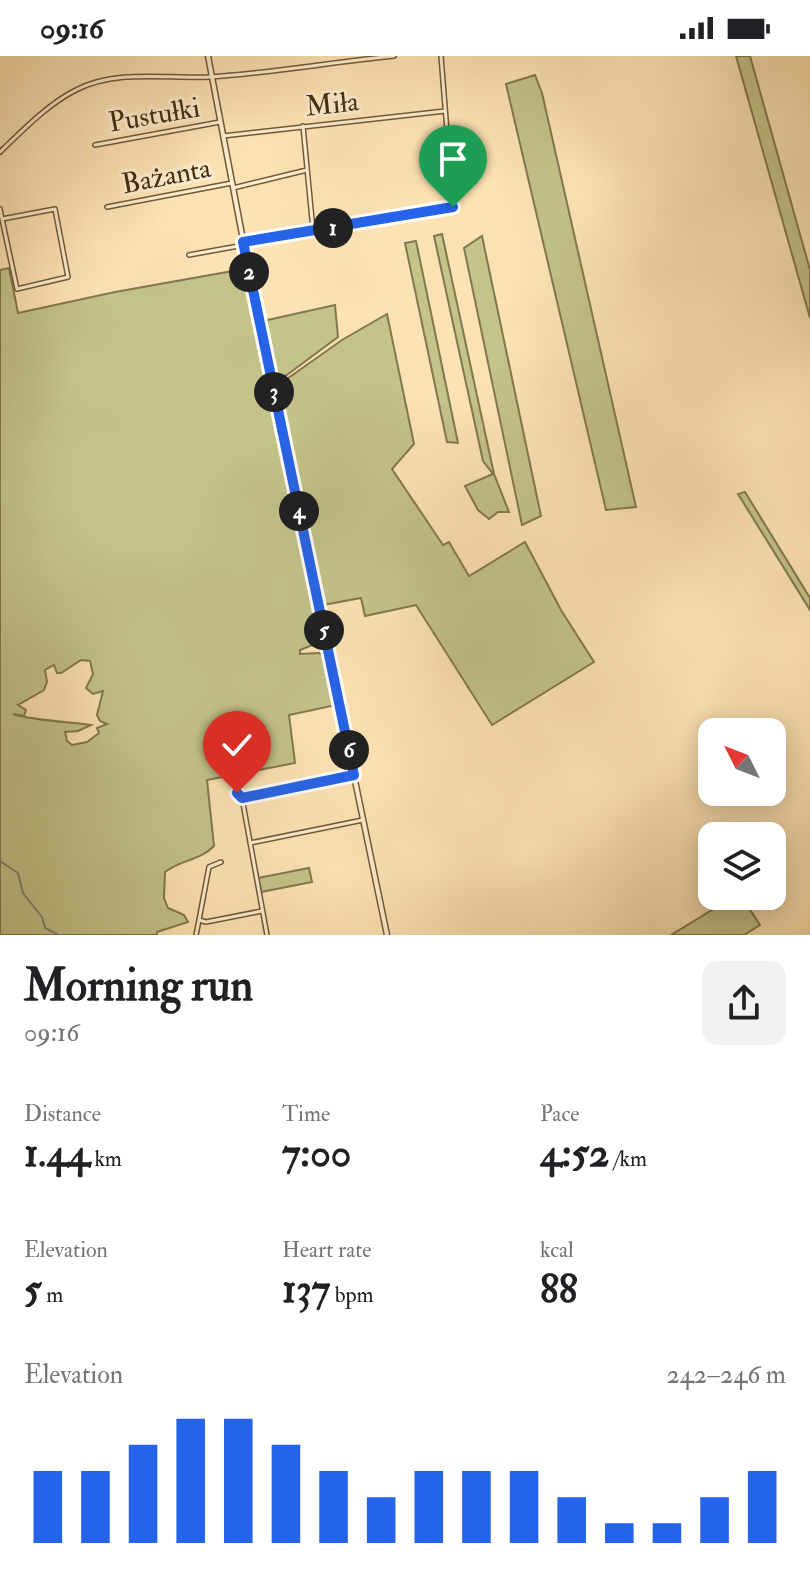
<!DOCTYPE html>
<html lang="en">
<head>
<meta charset="utf-8">
<style>
  :root { --surface:#fff; --page:#f2f2f2; --text:#202124; --muted:#757577; --accent:#2563eb }
  body { margin:0; font-family:"IM FELL Double Pica",serif; background:var(--page); color:var(--text); height:100vh; display:flex; flex-direction:column; font-size:30px; white-space:nowrap }
  * { box-sizing:border-box; margin:0 }
  p { font-size:26px; color:var(--muted) }
  .icon { flex:none; width:44px; height:44px; fill:none; stroke:currentColor; stroke-width:2; stroke-linecap:round; stroke-linejoin:round }
  .map { position:relative; height:879px; overflow:hidden }
  .side { display:flex; flex-direction:column; background:var(--surface); flex:1 }
  .side>* { flex:none }
  .needle { width:52px; rotate:312deg }
  .controls { position:absolute; left:698px; top:662px; display:grid; gap:16px }
  .controls a { display:grid; place-items:center; width:88px; height:88px; border-radius:16px; background:var(--surface); box-shadow:0 4px 20px #0003; font-size:40px }
  .pin { position:absolute; display:grid; place-items:center; width:68px; height:68px; color:#fff; margin:-82px -34px; border-radius:50% 50% 50% 0; rotate:-45deg; box-shadow:0 0 8px #0007 }
  .pin .icon { rotate:45deg }
  .km { position:absolute; width:40px; height:40px; margin:-20px; border-radius:50%; background:#222; color:#fff; font-size:22px; line-height:40px; text-align:center }
  .round { display:grid; place-items:center; flex:none; width:84px; height:84px; border-radius:16px; background:var(--page) }
  .head { display:flex; align-items:center; justify-content:space-between; height:136px; padding:0 24px }
  h1 { font-size:44px; font-weight:700; line-height:60px }
  .figures { display:grid; grid-template-columns:repeat(3,1fr); gap:12px; height:136px; padding:8px 24px }
  .figures div { display:grid; align-content:center }
  .figures b { font-size:40px; font-weight:700 }
  .figures small { font-size:22px; font-weight:400 }
  .figures p { font-size:22px }
  .chart { height:224px; padding:16px 24px }
  .chart p { display:flex; justify-content:space-between }
  .chart svg { width:100%; height:144px; margin-top:8px; stroke:var(--accent); stroke-width:6 }
  .status { display:flex; justify-content:space-between; align-items:center; height:56px; padding:0 40px; background:var(--surface); direction:ltr }
  .status svg { height:22px; fill:currentColor }
  .map>svg:first-child { display:block }
  .green { fill:#c3c38a; stroke:#82784e; stroke-width:2; fill-rule:evenodd }
  .lines { fill:none; stroke-linecap:round; stroke-linejoin:round }
  .stream { stroke:#7a8470; stroke-width:2 }
  .minor-casing { stroke:#715a3a; stroke-width:6 }
  .tertiary-casing { stroke:#715a3a; stroke-width:7 }
  .minor { stroke:#feedce; stroke-width:3 }
  .tertiary { stroke:#feedce; stroke-width:4 }
  .route-casing { stroke:#fff; stroke-width:16 }
  .route { stroke:#2563eb; stroke-width:10 }
  .labels { text-anchor:middle; stroke-width:6; stroke-linejoin:round; paint-order:stroke }
  .street-label { font-size:28px; fill:#422d11; stroke:#feedce }
</style>
</head>
<body>
<div class="status"><b>09:16</b><svg viewBox="0 0 49 12"><path d="M0 12V9h3v3zM5 12V6h3v6zM10 12V3h3v9zM15 12V0h3v12zM26 1h20v11H26zM47 4h2v5h-2z"/></svg></div>
<div class="map">
<svg width="810" height="879" viewBox="0 0 810 879">
  <rect width="100%" height="100%" fill="#fde3b4"/>
  <filter id="stains"><feTurbulence type="fractalNoise" baseFrequency=".0025" numOctaves="4"/><feColorMatrix values="0 0 0 0 .2 0 0 0 0 .09 0 0 0 0 .02 0 0 0 .5 -.17"/></filter>
  <radialGradient id="worn" r=".72"><stop offset=".6" stop-color="#630" stop-opacity="0"/><stop offset="1" stop-color="#630" stop-opacity=".3"/></radialGradient>
  <!-- green -->
  <path class="green" d="M 736,0 L 750,0 L 810,214 L 810,262 Z
    M 535,19 L 542,37 L 636,451 L 606,454 L 506,28 Z
    M 442,178 L 494,418 L 509,456 L 498,456 L 489,463 L 478,454 L 465,430 L 493,418 L 483,405 L 434,180 Z
    M 482,180 L 541,460 L 522,469 L 464,192 Z
    M 416,185 L 458,387 L 447,386 L 405,187 Z
    M 9,212 L 18,257 L 115,236 L 244,213 L 275,349 L 322,590 L 315,588 L 300,594 L 300,598 L 319,597 L 326,601 L 336,649 L 289,659 L 295,707 L 207,724 L 214,790 C 201,804 180,804 165,816 L 164,842 L 168,852 L 184,859 L 188,866 L 157,876 L 157,879 L 0,879 L 0,214 ZM 81,604 L 90,605 L 93,618 L 86,632 L 93,638 L 103,635 L 97,659 L 100,665 L 107,668 L 97,672 L 99,677 L 87,686 L 72,689 L 67,685 L 65,676 L 78,675 L 91,669 C 71,666 28,664 13,658 L 24,660 L 26,654 L 18,649 L 44,634 L 47,626 L 45,614 L 54,609 L 57,617 L 61,617 Z
    M 335,249 L 338,281 L 276,327 L 263,265 Z
    M 387,258 L 414,388 L 392,413 L 443,489 L 449,486 L 469,520 L 525,486 L 561,554 L 594,606 L 492,669 L 416,549 L 365,560 L 361,542 L 323,549 L 277,330 L 342,284 Z
    M 745,436 L 810,542 L 810,554 L 738,438 Z
    M 309,812 L 312,826 L 261,836 L 258,822 Z
    M 735,840 L 741,840 L 760,869 L 744,879 L 671,879 Z"/>
  <g class="lines">
    <!-- stream -->
    <path class="stream" d="M 0,805 L 18,817 L 23,837 L 42,861 L 45,872 L 59,879"/>
    <!-- minor casing -->
    <g class="minor-casing">
      <path id="minor" d="M 303,70 L 313,174
        M 223,80 L 445,55
        M 95,89 L 220,66
        M 0,96 C 23,74 48,48 76,34 C 117,13 166,23 210,21 C 271,17 333,6 394,0
        M 233,132 L 307,114
        M 107,151 L 232,127
        M 0,153 L 2,163 L 17,233 L 68,221 L 55,153 L 2,163
        M 243,186 L 453,151 L 441,0
        M 189,199 L 244,189
        M 233,721 L 237,737 L 242,742 L 267,879
        M 242,742 L 354,719
        M 250,787 L 363,764
        M 199,864 L 209,811 L 221,806
        M 196,879 L 199,864 L 206,866 L 262,855"/>
    </g>
    <!-- tertiary casing -->
    <g class="tertiary-casing">
      <path id="tertiary" d="M 208,0 L 244,189 L 387,879"/>
    </g>
    <!-- minor -->
    <use href="#minor" class="minor"/>
    <!-- tertiary -->
    <use href="#tertiary" class="tertiary"/>
  </g>
  <g class="lines">
    <!-- route casing -->
    <g class="route-casing">
      <path id="route" d="M 237,737 L 242,742 L 354,719 L 243,186 L 453,151"/>
    </g>
    <!-- route -->
    <use href="#route" class="route"/>
  </g>
  <g class="labels">
    <!-- street labels -->
    <g class="street-label">
      <text transform="translate(332 47) rotate(-6)" y="10">Miła</text>
      <text transform="translate(154 58) rotate(-10)" y="10">Pustułki</text>
      <text transform="translate(166 119) rotate(-11)" y="10">Bażanta</text>
    </g>
  </g>
  <rect width="100%" height="100%" filter="url(#stains)"/>
  <rect width="100%" height="100%" fill="url(#worn)"/>
</svg>
<div class="controls">
<a><svg class="needle" viewBox="-14 -14 28 28"><path d="M0-13l5 13h-10z" fill="#e53935"/><path d="M0 13l5-13h-10z" fill="#757577"/></svg></a>
<a><svg class="icon" aria-label="layers" viewBox="0 0 24 24"><path d="M12 4l9 5-9 5-9-5zM3 14l9 5 9-5"/></svg></a>
</div>
<div class="pin" style="left:453px;top:151px;background:#1e9e55"><svg class="icon" aria-label="arrive" viewBox="0 0 24 24"><path d="M6 21V4h12l-3 4 3 4H6"/></svg></div>
<div class="pin" style="left:237px;top:737px;background:#d93025"><svg class="icon" aria-label="check" viewBox="0 0 24 24"><path d="M5 12l5 5 9-10"/></svg></div>
<b class="km" style="left:333px;top:172px">1</b>
<b class="km" style="left:249px;top:216px">2</b>
<b class="km" style="left:274px;top:336px">3</b>
<b class="km" style="left:299px;top:455px">4</b>
<b class="km" style="left:324px;top:574px">5</b>
<b class="km" style="left:349px;top:694px">6</b>
</div>
<section class="side">
<div class="head"><div><h1>Morning run</h1><p>09:16</p></div><a class="round"><svg class="icon" aria-label="share" viewBox="0 0 24 24"><path d="M12 15V3M7 8l5-5 5 5M5 13v7h14v-7"/></svg></a></div>
<div class="figures">
<div><p>Distance</p><b>1.44<small> km</small></b></div>
<div><p>Time</p><b>7:00</b></div>
<div><p>Pace</p><b>4:52<small> /km</small></b></div>
</div>
<div class="figures">
<div><p>Elevation</p><b>5<small> m</small></b></div>
<div><p>Heart rate</p><b>137<small> bpm</small></b></div>
<div><p>kcal</p><b>88</b></div>
</div>
<div class="chart"><p><span>Elevation</span>242–246 m</p>
<svg viewBox="0 0 160 44" preserveAspectRatio="none"><path d="M5 44V22M15 44V22M25 44V14M35 44V6M45 44V6M55 44V14M65 44V22M75 44V30M85 44V22M95 44V22M105 44V22M115 44V30M125 44V38M135 44V38M145 44V30M155 44V22"/></svg>
</div>
</section>
</body>
</html>
